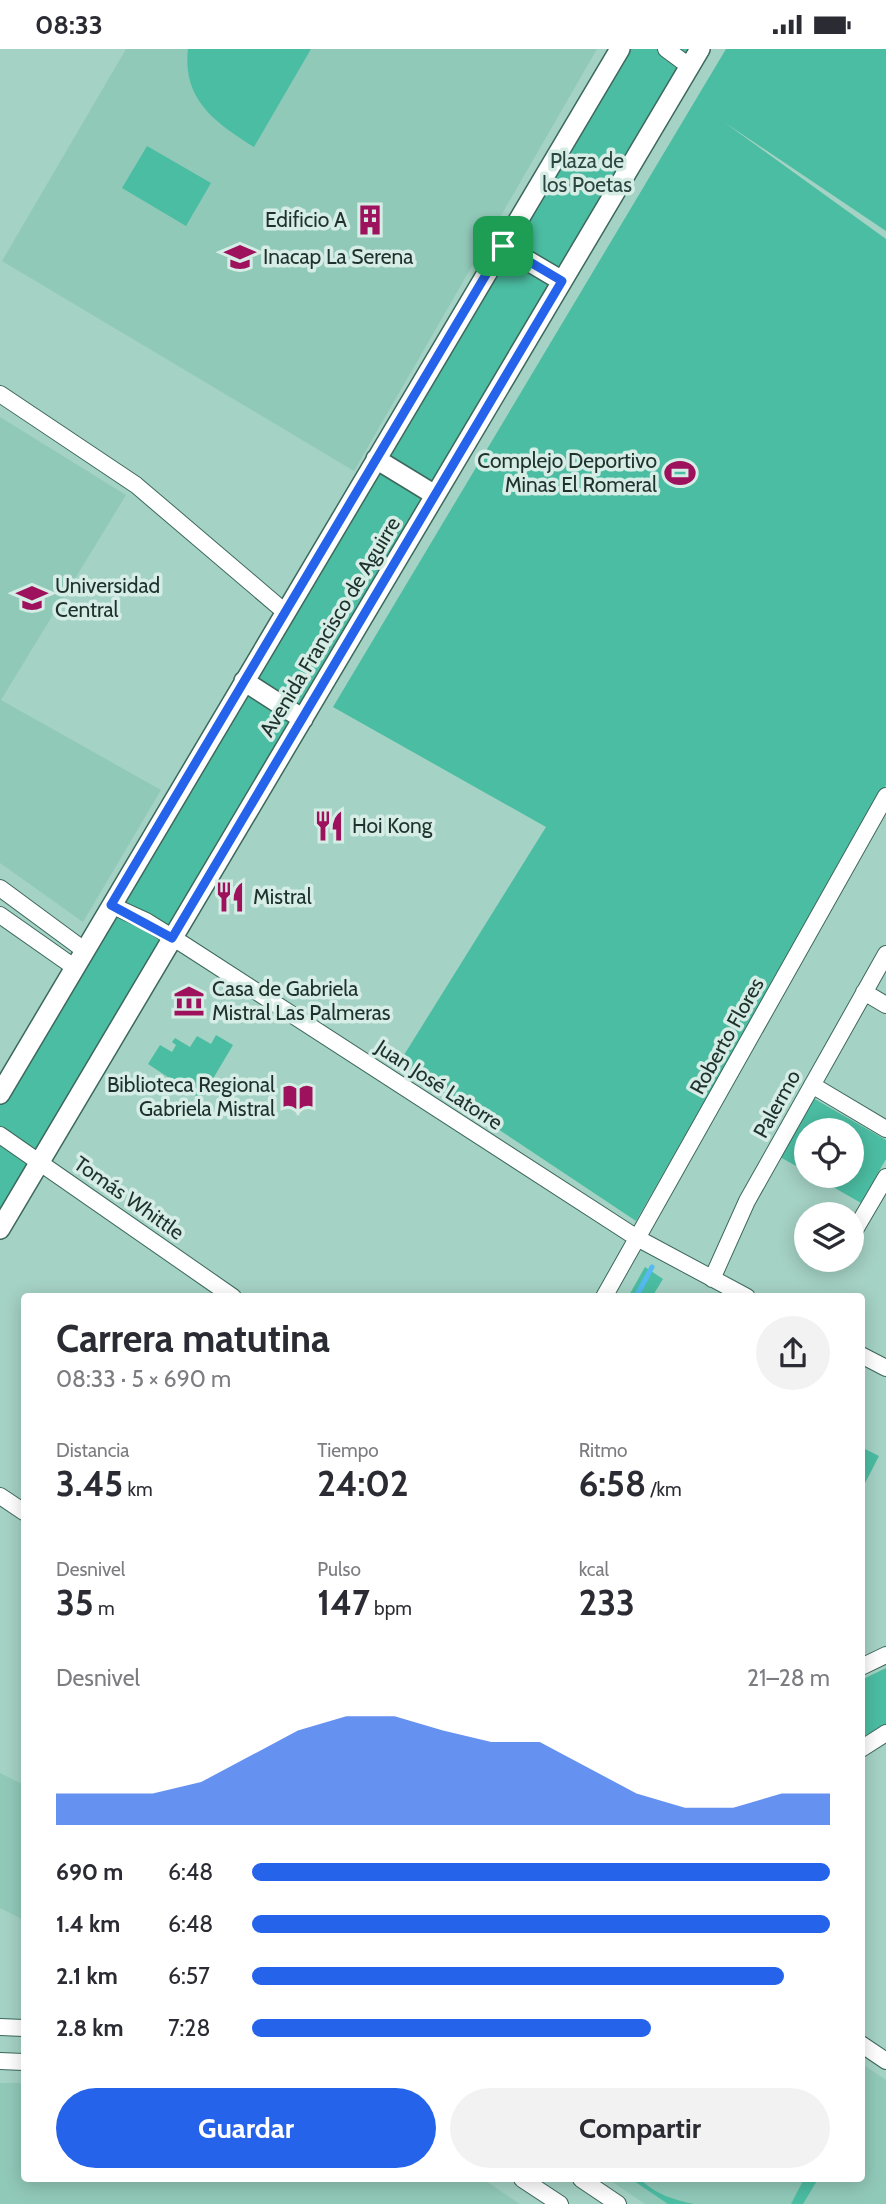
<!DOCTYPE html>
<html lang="es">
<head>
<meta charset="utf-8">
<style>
  :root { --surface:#fff; --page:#f2f2f3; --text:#2b2b33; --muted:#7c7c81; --accent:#2563eb }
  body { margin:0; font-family:Cabin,sans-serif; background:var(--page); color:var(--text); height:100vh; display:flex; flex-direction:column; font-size:26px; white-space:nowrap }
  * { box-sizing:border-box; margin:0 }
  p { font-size:23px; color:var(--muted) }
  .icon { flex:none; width:38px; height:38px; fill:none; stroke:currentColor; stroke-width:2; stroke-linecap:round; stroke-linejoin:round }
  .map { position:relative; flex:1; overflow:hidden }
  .sheet { position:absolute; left:21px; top:1244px; width:844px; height:889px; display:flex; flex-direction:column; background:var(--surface); border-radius:7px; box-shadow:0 4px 18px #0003 }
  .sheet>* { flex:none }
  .controls { position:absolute; left:794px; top:1069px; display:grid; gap:14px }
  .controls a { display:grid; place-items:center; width:70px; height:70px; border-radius:50%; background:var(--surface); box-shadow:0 4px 18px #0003; font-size:35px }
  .pin { position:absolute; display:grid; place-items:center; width:60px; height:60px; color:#fff; margin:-30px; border-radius:14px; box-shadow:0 4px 10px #0006 }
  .round { display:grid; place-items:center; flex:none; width:74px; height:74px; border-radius:37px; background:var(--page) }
  .summary { display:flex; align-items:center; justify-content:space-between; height:119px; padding:0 35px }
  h1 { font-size:38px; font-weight:800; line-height:52px }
  .figures { display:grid; grid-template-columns:repeat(3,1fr); gap:10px; height:119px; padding:7px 35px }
  .figures div { display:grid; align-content:center }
  .figures b { font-size:35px; font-weight:800 }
  .figures small { font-size:19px; font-weight:400 }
  .figures p { font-size:19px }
  .chart { height:196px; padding:14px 35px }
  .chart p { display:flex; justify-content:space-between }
  .chart svg { width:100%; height:126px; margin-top:7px; fill:var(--accent); opacity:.7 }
  .button { display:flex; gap:14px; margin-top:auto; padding:14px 35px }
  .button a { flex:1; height:80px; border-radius:42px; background:var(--accent); color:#fff; font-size:28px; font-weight:800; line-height:80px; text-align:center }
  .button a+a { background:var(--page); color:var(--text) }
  ul { padding:0 35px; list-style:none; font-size:23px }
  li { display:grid; grid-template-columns:112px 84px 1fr; align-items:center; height:52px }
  li i { height:18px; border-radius:9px; background:var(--accent) }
  .status { display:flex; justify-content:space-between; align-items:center; height:49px; padding:0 35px; background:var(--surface); direction:ltr }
  .status svg { height:19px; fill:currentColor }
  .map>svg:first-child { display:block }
  .built { fill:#91c9b9 }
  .green { fill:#4bbda2 }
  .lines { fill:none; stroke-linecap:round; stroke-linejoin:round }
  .stream { stroke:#55baf0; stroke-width:5 }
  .minor-casing { stroke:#3d685d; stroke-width:18 }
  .major-casing { stroke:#3d685d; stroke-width:22 }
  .minor { stroke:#fff; stroke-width:16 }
  .major { stroke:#fff; stroke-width:19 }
  .route-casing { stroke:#fff; stroke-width:14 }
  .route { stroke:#2563eb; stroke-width:9 }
  .labels { text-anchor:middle; stroke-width:7; stroke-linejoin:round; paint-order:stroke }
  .park-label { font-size:21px; fill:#2a463e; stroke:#d6ede6 }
  .poi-label { font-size:21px; fill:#1f312c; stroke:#d6ede6; text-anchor:start }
  .street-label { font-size:21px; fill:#1f312c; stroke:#d6ede6 }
</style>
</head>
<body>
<div class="status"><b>08:33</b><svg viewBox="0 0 49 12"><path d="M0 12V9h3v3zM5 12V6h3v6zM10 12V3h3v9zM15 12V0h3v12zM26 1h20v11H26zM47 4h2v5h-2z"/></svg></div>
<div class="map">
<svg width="886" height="2155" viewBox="0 0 886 2155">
  <rect width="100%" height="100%" fill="#a4d2c4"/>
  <!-- built -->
  <path class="built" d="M 126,0 L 597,0 L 354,422 L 2,212 Z
    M 0,368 L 126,446 L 1,651 L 161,741 L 83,873 L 0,814 Z
    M 0,1724 L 24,1736 L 24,1871 L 0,1859 Z
    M 861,2014 L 886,2031 L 886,2155 L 645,2155 L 608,2130 L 861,2130 Z
    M 0,2034 L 24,2034 L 24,2130 L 483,2130 L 520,2155 L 0,2155 Z"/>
  <!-- green -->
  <path class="green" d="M 188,0 L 311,0 L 254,98 C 216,74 182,51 188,0 Z
    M 628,0 L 694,0 L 0,1166 L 0,1056 Z
    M 726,0 L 886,0 L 886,182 L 724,73 L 886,190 L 886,736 L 636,1172 L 399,1014 L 546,778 L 333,658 Z
    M 147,97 L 211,134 L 186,177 L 122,139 Z
    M 216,986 L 233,996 L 201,1050 L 148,1015 L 160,996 L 172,1003 L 176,996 L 172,993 L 175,989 L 190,998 L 197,987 L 211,995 Z
    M 813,1049 L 886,1091 L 886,1110 L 861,1154 L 814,1127 L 852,1127 L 852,1082 L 807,1082 L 807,1123 L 780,1108 Z
    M 645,1218 L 663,1230 L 652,1248 L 628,1248 Z
    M 861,1398 L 879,1407 L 861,1442 Z
    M 886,1619 L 886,1675 L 861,1689 L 861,1631 Z
    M 631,2130 L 640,2130 C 655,2145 674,2151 694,2155 L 668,2155 Z
    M 804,2130 L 818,2130 L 803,2155 L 791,2155 Z"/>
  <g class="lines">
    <!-- stream -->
    <path class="stream" d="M 636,1248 L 652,1218"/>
    <!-- minor casing -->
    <g class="minor-casing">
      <path id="minor" d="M 666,0 L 689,17
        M 0,345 L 136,436 L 285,563
        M 0,839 L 84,901
        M 111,856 L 146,872 L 186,897 L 637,1189 L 747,1248
        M 0,866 L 74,918
        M 864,943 L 886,956
        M 812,1036 L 886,1080
        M 0,1086 L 233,1248
        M 852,1186 L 886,1128
        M 712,1230 L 747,1152 L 886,905
        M 604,1248 L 886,747
        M 861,1306 L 886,1319
        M 0,1447 L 24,1463
        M 861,1618 L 886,1606
        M 861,1700 L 886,1684
        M 0,1978 L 24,1979
        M 861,1995 L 886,2012
        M 0,2012 L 24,2013
        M 522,2130 L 560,2155
        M 581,2130 L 618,2155"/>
    </g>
    <!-- major casing -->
    <g class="major-casing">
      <path id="major" d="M 503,197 L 562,232
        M 376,410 L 435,446
        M 244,632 L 303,670
        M 0,1045 L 620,0
        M 0,1180 L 700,0"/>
    </g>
    <!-- minor -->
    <use href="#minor" class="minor"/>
    <!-- major -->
    <use href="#major" class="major"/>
  </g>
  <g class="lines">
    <!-- route casing -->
    <g class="route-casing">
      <path id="route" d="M 503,197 L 562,232 L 172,889 L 111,856 Z"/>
    </g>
    <!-- route -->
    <use href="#route" class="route"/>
  </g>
  <!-- icons -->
  <defs>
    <g id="building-bare" transform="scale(2.415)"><path d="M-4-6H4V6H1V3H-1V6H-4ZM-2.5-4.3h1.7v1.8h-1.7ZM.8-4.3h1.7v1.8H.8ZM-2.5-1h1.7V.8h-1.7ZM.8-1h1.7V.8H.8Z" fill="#9e115d" stroke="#d6ede6" stroke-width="2.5" paint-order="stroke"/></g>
    <g id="university-bare" transform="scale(2.415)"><path d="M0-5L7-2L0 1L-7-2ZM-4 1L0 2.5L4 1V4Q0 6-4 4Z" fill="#9e115d" stroke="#d6ede6" stroke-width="2.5" paint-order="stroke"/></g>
    <g id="stadium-bare" transform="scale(2.415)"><path d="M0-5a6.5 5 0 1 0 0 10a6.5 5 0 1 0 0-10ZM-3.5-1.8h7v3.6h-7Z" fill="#9e115d" stroke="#d6ede6" stroke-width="2.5" paint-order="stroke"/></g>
    <g id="restaurant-bare" transform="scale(2.415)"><path d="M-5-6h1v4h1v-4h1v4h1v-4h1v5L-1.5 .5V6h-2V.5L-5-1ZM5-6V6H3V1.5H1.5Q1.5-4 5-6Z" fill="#9e115d" stroke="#d6ede6" stroke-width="2.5" paint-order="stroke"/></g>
    <g id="museum-bare" transform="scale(2.415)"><path d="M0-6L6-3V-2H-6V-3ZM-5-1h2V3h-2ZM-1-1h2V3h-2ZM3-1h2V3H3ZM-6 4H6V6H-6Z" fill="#9e115d" stroke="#d6ede6" stroke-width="2.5" paint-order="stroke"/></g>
    <g id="library-bare" transform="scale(2.415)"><path d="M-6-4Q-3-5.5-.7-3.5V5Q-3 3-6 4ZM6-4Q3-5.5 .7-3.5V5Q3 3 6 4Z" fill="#9e115d" stroke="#d6ede6" stroke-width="2.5" paint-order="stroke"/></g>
  </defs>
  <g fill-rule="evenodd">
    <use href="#building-bare" x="370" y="171"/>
    <use href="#university-bare" x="240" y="208"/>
    <use href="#stadium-bare" x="680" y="424"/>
    <use href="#university-bare" x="32" y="549"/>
    <use href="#restaurant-bare" x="329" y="777"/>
    <use href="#restaurant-bare" x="230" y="848"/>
    <use href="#museum-bare" x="189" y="952"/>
    <use href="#library-bare" x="298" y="1048"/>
  </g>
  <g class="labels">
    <!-- park labels -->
    <g class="park-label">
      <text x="587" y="119">Plaza de<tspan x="587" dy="24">los Poetas</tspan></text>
    </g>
    <!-- poi labels -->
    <g class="poi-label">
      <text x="347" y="178" text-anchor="end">Edificio A</text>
      <text x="263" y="215">Inacap La Serena</text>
      <text x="657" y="419" text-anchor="end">Complejo Deportivo<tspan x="657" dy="24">Minas El Romeral</tspan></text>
      <text x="55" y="544">Universidad<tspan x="55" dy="24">Central</tspan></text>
      <text x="352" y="784">Hoi Kong</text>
      <text x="253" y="855">Mistral</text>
      <text x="212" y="947">Casa de Gabriela<tspan x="212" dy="24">Mistral Las Palmeras</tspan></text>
      <text x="275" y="1043" text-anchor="end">Biblioteca Regional<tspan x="275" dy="24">Gabriela Mistral</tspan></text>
    </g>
    <!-- street labels -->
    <g class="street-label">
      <text transform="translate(330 578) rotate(-59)" y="7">Avenida Francisco de Aguirre</text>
      <text transform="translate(727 987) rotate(-61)" y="7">Roberto Flores</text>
      <text transform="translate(439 1036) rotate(33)" y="7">Juan José Latorre</text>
      <text transform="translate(777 1055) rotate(-61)" y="7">Palermo</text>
      <text transform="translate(129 1149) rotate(35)" y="7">Tomás Whittle</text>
    </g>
  </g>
</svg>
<div class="controls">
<a><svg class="icon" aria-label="locate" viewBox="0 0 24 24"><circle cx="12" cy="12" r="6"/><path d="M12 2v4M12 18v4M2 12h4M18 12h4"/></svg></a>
<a><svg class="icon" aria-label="layers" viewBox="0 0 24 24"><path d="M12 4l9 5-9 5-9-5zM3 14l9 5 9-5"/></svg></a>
</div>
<div class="pin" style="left:503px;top:197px;background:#1e9e55"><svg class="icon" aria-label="arrive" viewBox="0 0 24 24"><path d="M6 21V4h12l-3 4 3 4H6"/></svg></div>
<section class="sheet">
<div class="summary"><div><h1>Carrera matutina</h1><p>08:33 · 5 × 690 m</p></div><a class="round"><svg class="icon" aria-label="share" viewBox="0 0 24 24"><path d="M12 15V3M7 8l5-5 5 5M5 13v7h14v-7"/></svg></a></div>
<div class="figures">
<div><p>Distancia</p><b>3.45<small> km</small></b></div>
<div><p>Tiempo</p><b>24:02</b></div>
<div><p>Ritmo</p><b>6:58<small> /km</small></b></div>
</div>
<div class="figures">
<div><p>Desnivel</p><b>35<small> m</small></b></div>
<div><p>Pulso</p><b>147<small> bpm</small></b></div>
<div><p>kcal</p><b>233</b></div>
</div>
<div class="chart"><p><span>Desnivel</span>21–28 m</p>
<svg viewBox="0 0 160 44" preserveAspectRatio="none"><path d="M0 44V33L10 33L20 33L30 29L40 20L50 11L60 6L70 6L80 11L90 15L100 15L110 24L120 33L130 38L140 38L150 33L160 33V44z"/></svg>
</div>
<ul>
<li><b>690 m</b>6:48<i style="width:100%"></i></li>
<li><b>1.4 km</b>6:48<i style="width:100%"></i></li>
<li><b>2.1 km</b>6:57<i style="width:92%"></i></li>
<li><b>2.8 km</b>7:28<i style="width:69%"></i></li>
</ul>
<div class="button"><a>Guardar</a><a>Compartir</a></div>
</section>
</div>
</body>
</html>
